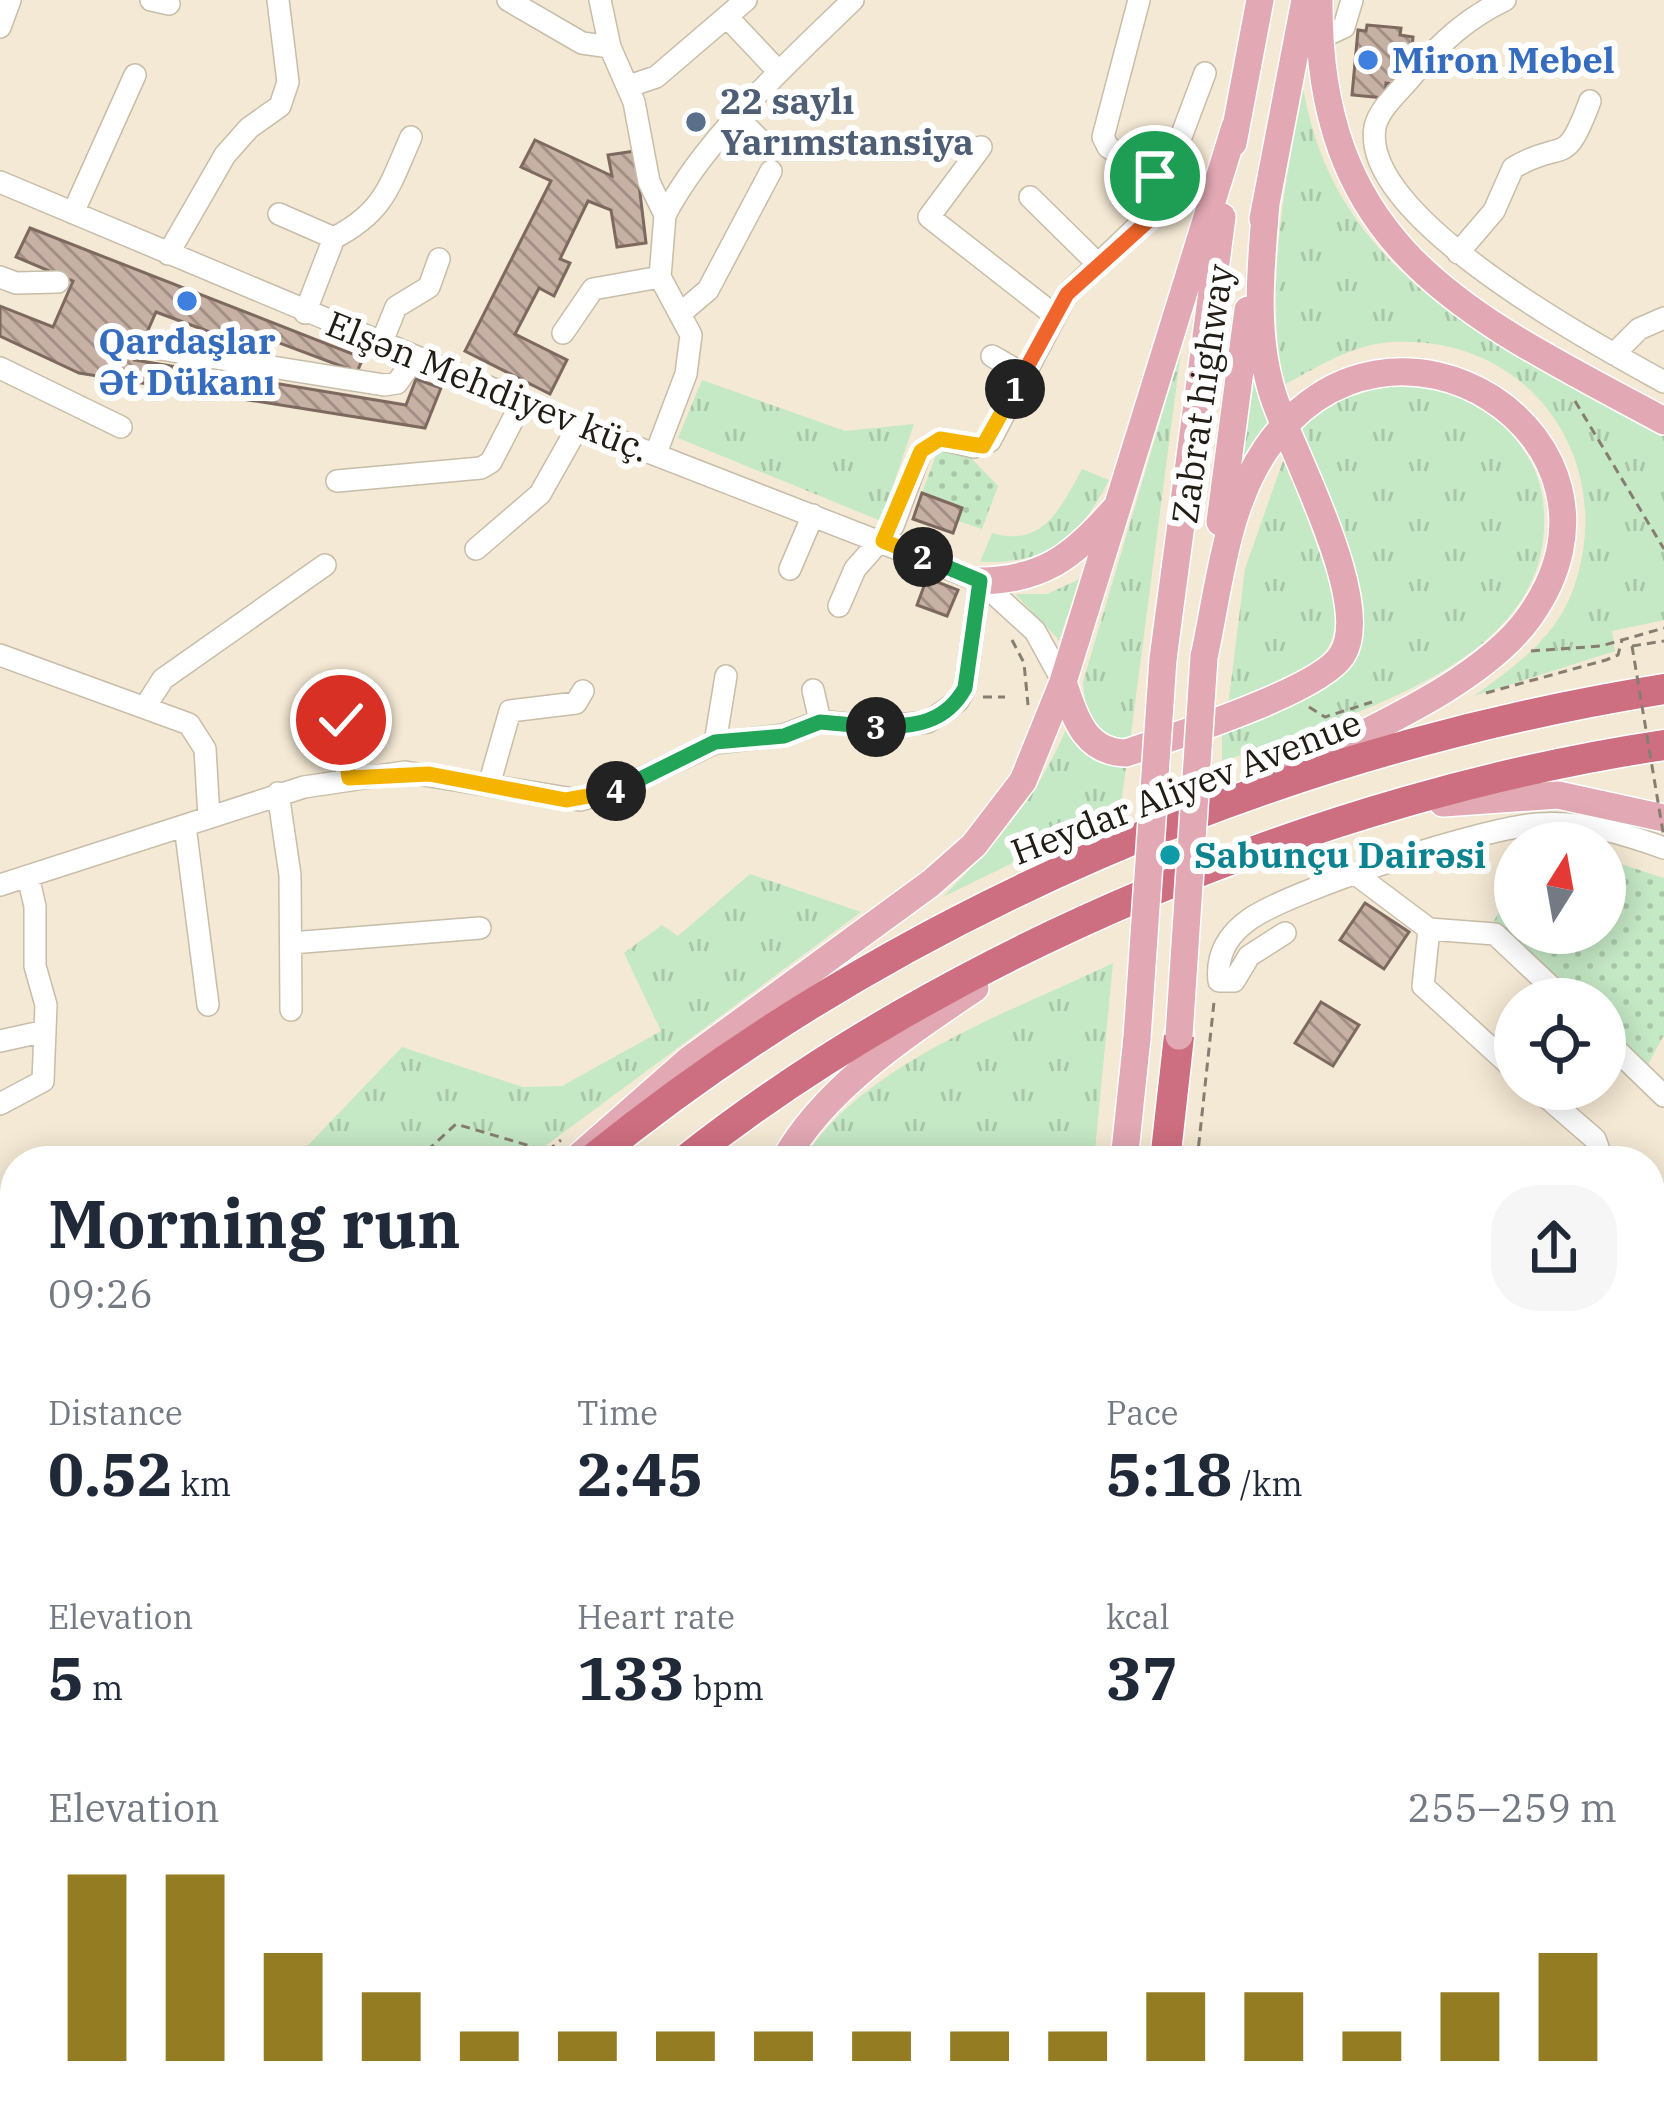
<!DOCTYPE html>
<html lang="en">
<head>
<meta charset="utf-8">
<style>
  :root { --surface:#fff; --page:#f6f6f7; --text:#1f2937; --muted:#747a83; --accent:#947c23 }
  body { margin:0; font-family:"IBM Plex Serif",serif; background:var(--page); color:var(--text); height:100vh; display:flex; flex-direction:column; font-size:45px; white-space:nowrap }
  * { box-sizing:border-box; margin:0 }
  p { font-size:39px; color:var(--muted) }
  .icon { flex:none; width:66px; height:66px; fill:none; stroke:currentColor; stroke-width:2; stroke-linecap:round; stroke-linejoin:round }
  .map { position:relative; flex:1; overflow:hidden }
  .details { position:absolute; left:0px; top:1146px; width:1665px; height:972px; display:flex; flex-direction:column; background:var(--surface); border-radius:48px 48px 0 0; box-shadow:0 6px 30px #0003 }
  .details>* { flex:none }
  .needle { width:78px; rotate:11deg }
  .buttons { position:absolute; left:1494px; top:822px; display:grid; gap:24px }
  .buttons a { display:grid; place-items:center; width:132px; height:132px; border-radius:50%; background:var(--surface); box-shadow:0 6px 30px #0003; font-size:60px }
  .pin { position:absolute; display:grid; place-items:center; width:102px; height:102px; color:#fff; margin:-51px; border:6px solid #fff; border-radius:50%; box-shadow:0 3px 12px #0007 }
  .km { position:absolute; width:60px; height:60px; margin:-30px; border-radius:50%; background:#222; color:#fff; font-size:33px; line-height:60px; text-align:center }
  .round { display:grid; place-items:center; flex:none; width:126px; height:126px; border-radius:48px; background:var(--page) }
  .head { display:flex; align-items:center; justify-content:space-between; height:204px; padding:0 48px }
  h1 { font-size:66px; font-weight:700; line-height:90px }
  .stats { display:grid; grid-template-columns:repeat(3,1fr); gap:18px; height:204px; padding:12px 48px }
  .stats div { display:grid; align-content:center }
  .stats b { font-size:60px; font-weight:700 }
  .stats small { font-size:33px; font-weight:400 }
  .stats p { font-size:33px }
  .chart { height:336px; padding:24px 48px }
  .chart p { display:flex; justify-content:space-between }
  .chart svg { width:100%; height:216px; margin-top:12px; stroke:var(--accent); stroke-width:6 }
  .map>svg:first-child { display:block }
  .grass { fill:url(#grass-tufts) }
  .park { fill:url(#park-dots) }
  .building { fill:url(#building-back-hatch); stroke:#7d695f; stroke-width:3 }
  .lines { fill:none; stroke-linecap:round; stroke-linejoin:round }
  .minor-casing { stroke:#c7bda8; stroke-width:24 }
  .major-casing { stroke:#fff; stroke-width:30 }
  .highway-casing { stroke:#fff; stroke-width:33 }
  .path { stroke:#867e70; stroke-width:3; stroke-dasharray:9 6; stroke-linecap:butt }
  .minor { stroke:#fff; stroke-width:21 }
  .major { stroke:#e2a8b3; stroke-width:27 }
  .highway { stroke:#ce6e81; stroke-width:30 }
  .major-bridge-casing { stroke:#fff; stroke-width:30; stroke-linecap:butt }
  .path-bridge { stroke:#867e70; stroke-width:3; stroke-dasharray:9 6; stroke-linecap:butt }
  .major-bridge { stroke:#e2a8b3; stroke-width:27 }
  .split-1-casing { stroke:#fff; stroke-width:24 }
  .split-2-casing { stroke:#fff; stroke-width:24 }
  .split-3-casing { stroke:#fff; stroke-width:24 }
  .split-4-casing { stroke:#fff; stroke-width:24 }
  .split-5-casing { stroke:#fff; stroke-width:24 }
  .split-1 { stroke:#f0652b; stroke-width:15 }
  .split-2 { stroke:#f5b400; stroke-width:15 }
  .split-3 { stroke:#22a559; stroke-width:15 }
  .split-4 { stroke:#22a559; stroke-width:15 }
  .split-5 { stroke:#f5b400; stroke-width:15 }
  .shop-dot { fill:#3f7fe0; stroke:#fff; stroke-width:4.5 }
  .service-dot { fill:#5c6f8a; stroke:#fff; stroke-width:4.5 }
  .culture-dot { fill:#0f9aa8; stroke:#fff; stroke-width:4.5 }
  .labels { text-anchor:middle; stroke-width:12; stroke-linejoin:round; paint-order:stroke }
  .shop-label { font-size:36px; font-weight:bold; fill:#366cbe; stroke:#fff; text-anchor:start }
  .service-label { font-size:36px; font-weight:bold; fill:#4e5e75; stroke:#fff; text-anchor:start }
  .street-label { font-size:36px; fill:#211d15; stroke:#fff }
  .culture-label { font-size:36px; font-weight:bold; fill:#0d838f; stroke:#fff; text-anchor:start }
</style>
</head>
<body>
<div class="map">
<svg width="1664" height="2118" viewBox="0 0 1664 2118">
  <defs>
    <pattern id="grass-tufts" width="24" height="20" patternUnits="userSpaceOnUse" patternTransform="scale(3)"><rect width="24" height="20" fill="#c5e8c5"/><path d="M3 7l-1-3M5 7V3M7 7l1-3M15 17l-1-3M17 17v-4M19 17l1-3" fill="none" stroke="#a9c7a8"/></pattern>
    <pattern id="park-dots" width="8" height="8" patternUnits="userSpaceOnUse" patternTransform="scale(3)"><rect width="8" height="8" fill="#c5e8c5"/><path d="M2 2h.1M6 6h.1" fill="none" stroke="#a9c7a8" stroke-width="1.8" stroke-linecap="round"/></pattern>
    <pattern id="building-back-hatch" width="6" height="6" patternUnits="userSpaceOnUse" patternTransform="scale(3)"><rect width="6" height="6" fill="#c7b1a5"/><path d="M-1 5l2 2M0 0l6 6M5-1l2 2" fill="none" stroke="#a18f85"/></pattern>
  </defs>
  <rect width="100%" height="100%" fill="#f4e9d4"/>
  <!-- grass -->
  <path class="grass" d="M 1303,87 C 1336,284 1508,348 1664,435 L 1664,620 L 1612,631 L 1615,651 L 1474,696 C 1514,667 1555,639 1573,590 C 1619,462 1531,334 1392,342 C 1352,344 1316,368 1282,386 C 1267,272 1283,198 1303,87 Z
    M 1181,351 L 1130,742 C 1095,737 1085,714 1083,682 Z
    M 1254,367 L 1271,420 L 1240,472 Z
    M 702,380 L 845,431 L 914,424 L 881,521 L 678,438 Z
    M 1372,385 C 1448,387 1485,388 1528,457 C 1541,478 1545,502 1544,527 C 1540,672 1331,719 1222,762 L 1222,730 C 1255,717 1305,706 1332,684 C 1401,628 1326,494 1301,427 L 1336,398 Z
    M 1285,455 L 1337,603 C 1339,676 1284,682 1228,707 L 1245,569 Z
    M 1082,469 L 1109,480 C 1078,540 1048,564 980,562 L 992,533 C 1043,548 1061,508 1082,469 Z
    M 1080,579 L 1059,640 L 1015,594 L 1047,594 Z
    M 1067,727 C 1076,754 1099,763 1126,768 L 1120,810 L 943,897 C 998,841 1036,800 1067,727 Z
    M 750,874 L 861,912 L 525,1161 L 293,1161 L 402,1047 L 523,1087 L 562,1086 L 661,1031 L 624,953 L 662,925 L 678,936 Z
    M 1113,963 L 1094,1161 L 802,1161 C 864,1061 1010,1013 1113,963 Z
    M 15,1541 L 15,1655 L 0,1671 L 0,1555 Z
    M 15,1979 L 15,2073 L 0,2088 L 0,1994 Z"/>
  <!-- park -->
  <path class="park" d="M 939,447 L 970,457 L 998,486 L 982,529 L 958,521 L 962,508 L 922,493 Z
    M 1605,859 L 1664,878 L 1664,1035 L 1648,1064 L 1605,1024 L 1605,999 L 1578,999 L 1494,921 L 1515,881 L 1515,933 L 1605,933 Z"/>
  <!-- building -->
  <path class="building" d="M 1367,25 L 1401,28 L 1400,35 L 1413,37 L 1410,72 L 1400,71 L 1399,85 L 1386,83 L 1385,98 L 1352,95 L 1358,30 L 1366,31 Z
    M 535,140 L 612,176 L 608,155 L 635,151 L 646,243 L 617,247 L 611,210 L 588,201 L 560,259 L 570,263 L 554,296 L 539,288 L 515,334 L 567,360 L 550,394 L 465,351 L 551,181 L 521,167 Z
    M 30,228 L 363,358 L 357,372 L 250,332 L 245,345 L 156,312 L 135,360 L 406,405 L 416,379 L 441,388 L 425,428 L 79,373 L 0,336 L 0,306 L 53,327 L 73,281 L 16,257 Z
    M 922,493 L 962,508 L 953,533 L 913,519 Z
    M 927,578 L 958,590 L 947,616 L 917,605 Z
    M 1365,903 L 1409,932 L 1384,969 L 1340,940 Z
    M 1532,933 L 1574,933 L 1563,951 Z
    M 1321,1002 L 1359,1025 L 1333,1066 L 1295,1043 Z
    M 561,2103 L 593,2103 L 608,2118 L 546,2118 Z"/>
  <g class="lines">
    <!-- minor casing -->
    <g class="minor-casing">
      <path id="minor" d="M 151,0 L 169,4
        M 508,0 L 582,43 L 610,47
        M 600,0 L 610,47 L 634,102 L 649,182 L 665,215 L 660,277 L 691,335 L 686,374 L 656,453
        M 1505,0 C 1467,18 1440,43 1413,75 C 1401,90 1379,108 1375,127 C 1359,218 1598,345 1664,382
        M 729,19 L 779,72
        M 0,27 L 10,0
        M 1318,39 L 1344,27 L 1352,0
        M 629,86 L 656,77 L 746,0
        M 739,119 L 769,149
        M 981,147 L 929,217 L 1053,314
        M 0,182 L 579,425 L 980,581 L 1035,631 L 1063,682
        M 1164,182 L 1205,73
        M 1030,197 L 1097,263
        M 73,213 L 135,75
        M 279,214 L 334,238
        M 665,215 C 705,138 790,61 853,0
        M 1458,253 L 1494,211 L 1513,168 C 1565,137 1564,171 1590,101
        M 168,254 L 225,155 L 249,128 L 280,106 L 288,82 L 278,0
        M 0,277 L 16,283 L 58,282
        M 682,312 L 708,290 L 771,171
        M 305,313 L 334,238 C 384,212 389,187 411,137
        M 563,333 L 593,289 L 660,277
        M 381,344 L 396,307 L 429,287 L 439,259
        M 160,349 L 384,385 L 397,383 L 415,358
        M 1614,354 L 1639,329 L 1664,318
        M 992,356 L 1022,373
        M 0,368 L 121,427
        M 337,481 L 481,468 L 491,462 L 522,402
        M 476,549 L 540,494 L 579,425
        M 790,569 L 813,515
        M 839,606 L 855,569 L 893,526 L 921,451 L 940,439 L 974,447 L 990,441 L 1067,294 L 1165,200 L 1164,182 L 1108,147 L 1103,137 L 1139,0
        M 0,655 L 189,724 L 205,749 L 209,817
        M 813,690 L 820,721
        M 145,707 L 163,679 L 325,565
        M 341,720 L 349,778
        M 715,743 L 726,676
        M 489,785 L 510,711 L 576,703 L 583,691
        M 278,793 L 290,875 L 291,1010
        M 185,826 L 208,1005
        M 1357,875 L 1429,929 L 1495,934 L 1564,999
        M 0,885 L 304,787 L 405,772 L 580,800 L 614,791 L 715,743 L 784,735 L 820,721 L 875,727 L 928,722 L 958,701 L 965,688 L 980,581
        M 1429,929 L 1423,986 L 1515,1070
        M 1285,933 L 1249,956 L 1234,981 L 1219,981 C 1216,955 1228,934 1250,919 C 1293,889 1486,827 1538,824 C 1583,821 1622,833 1664,848
        M 291,943 L 480,928
        M 1605,1039 L 1664,1096
        M 0,1041 L 41,1032
        M 1537,1089 L 1595,1139 L 1603,1161
        M 0,1104 L 43,1081 L 46,1005 L 35,966 L 35,906 L 28,877
        M 1650,1538 L 1664,1542
        M 1651,2098 L 1651,2118
        M 403,2103 L 418,2118
        M 645,2103 L 647,2118
        M 932,2103 L 945,2118
        M 1289,2103 L 1308,2118
        M 197,2118 L 211,2103
        M 431,2118 L 445,2103
        M 793,2118 L 796,2103
        M 1154,2118 L 1161,2103
        M 1332,2118 L 1343,2103"/>
    </g>
    <!-- major casing -->
    <g class="major-casing">
      <path id="major" d="M 1319,0 C 1317,252 1468,315 1664,421
        M 1233,143 L 1260,0
        M 1263,219 L 1305,0
        M 1220,522 L 1248,310
        M 980,581 C 1042,580 1073,557 1113,511
        M 1204,657 C 1219,589 1225,509 1266,449 C 1390,268 1655,439 1530,616 C 1481,686 1354,736 1279,776
        M 1163,659 L 1222,217
        M 1063,682 C 1075,717 1084,752 1126,753 C 1170,738 1320,691 1342,655 C 1375,603 1291,452 1273,395 C 1253,332 1261,267 1266,203
        M 1443,803 L 1558,795 L 1664,818
        M 574,1161 L 689,1060 L 931,883 L 974,845 L 1023,781 L 1063,682 L 1235,127
        M 784,1161 C 824,1088 907,1034 975,988
        M 1124,1161 L 1137,1038"/>
    </g>
    <!-- highway casing -->
    <g class="highway-casing">
      <path id="highway" d="M 590,1161 C 895,913 1277,751 1664,689
        M 684,1161 C 950,950 1329,795 1664,745
        M 1165,1161 L 1179,1036
        M 0,1724 L 15,1710
        M 0,1842 L 15,1824
        M 0,1965 L 15,1950"/>
    </g>
    <!-- path -->
    <path class="path" d="M 1575,401 L 1664,549
      M 1012,640 L 1024,663 L 1028,705
      M 1632,646 L 1664,641
      M 1531,651 L 1601,646 L 1664,628
      M 1486,693 L 1606,660 L 1618,655 L 1622,640
      M 983,697 L 1005,697
      M 1309,707 L 1325,717 L 1372,702
      M 416,1161 L 456,1124 L 547,1151 L 561,1140
      M 1197,1161 L 1214,1002"/>
    <!-- minor -->
    <use href="#minor" class="minor"/>
    <!-- major -->
    <use href="#major" class="major"/>
    <!-- highway -->
    <use href="#highway" class="highway"/>
    <!-- major-bridge casing -->
    <g class="major-bridge-casing">
      <path id="major-bridge" d="M 1179,1036 L 1204,657
        M 1137,1038 L 1163,659"/>
    </g>
    <!-- path-bridge -->
    <path class="path-bridge" d="M 1632,646 L 1664,838"/>
    <!-- major-bridge -->
    <use href="#major-bridge" class="major-bridge"/>
  </g>
  <g class="lines">
    <!-- split-1 casing -->
    <g class="split-1-casing">
      <path id="split-1" d="M 1015,389 L 1067,294 L 1158,212 L 1167,192 L 1155,176"/>
    </g>
    <!-- split-2 casing -->
    <g class="split-2-casing">
      <path id="split-2" d="M 923,557 L 883,541 L 921,451 L 940,439 L 983,446 L 1015,389"/>
    </g>
    <!-- split-3 casing -->
    <g class="split-3-casing">
      <path id="split-3" d="M 876,727 C 914,726 945,724 965,688 L 980,581 L 923,557"/>
    </g>
    <!-- split-4 casing -->
    <g class="split-4-casing">
      <path id="split-4" d="M 616,791 L 715,742 L 784,736 L 820,722 L 876,727"/>
    </g>
    <!-- split-5 casing -->
    <g class="split-5-casing">
      <path id="split-5" d="M 341,720 L 349,778 L 429,774 L 566,800 L 616,791"/>
    </g>
    <!-- split-1 -->
    <use href="#split-1" class="split-1"/>
    <!-- split-2 -->
    <use href="#split-2" class="split-2"/>
    <!-- split-3 -->
    <use href="#split-3" class="split-3"/>
    <!-- split-4 -->
    <use href="#split-4" class="split-4"/>
    <!-- split-5 -->
    <use href="#split-5" class="split-5"/>
  </g>
  <!-- markers -->
  <g class="shop-dot">
    <circle cx="1368" cy="60" r="12"/>
    <circle cx="187" cy="301" r="12"/>
  </g>
  <circle class="service-dot" cx="696" cy="122" r="12"/>
  <circle class="culture-dot" cx="1170" cy="855" r="12"/>
  <g class="labels">
    <!-- shop labels -->
    <g class="shop-label">
      <text x="1392" y="73">Miron Mebel</text>
      <text x="187" y="354" text-anchor="middle">Qardaşlar<tspan x="187" dy="41">Ət Dükanı</tspan></text>
    </g>
    <!-- service labels -->
    <g class="service-label">
      <text x="720" y="114">22 saylı<tspan x="720" dy="41">Yarımstansiya</tspan></text>
    </g>
    <!-- street labels -->
    <g class="street-label">
      <text transform="translate(488 386) rotate(22)" y="13">Elşən Mehdiyev küç.</text>
      <text transform="translate(1202 394) rotate(-82)" y="13">Zabrat highway</text>
      <text transform="translate(1186 787) rotate(-21)" y="13">Heydar Aliyev Avenue</text>
    </g>
    <!-- culture labels -->
    <g class="culture-label">
      <text x="1194" y="868">Sabunçu Dairəsi</text>
    </g>
  </g>
</svg>
<div class="buttons">
<a><svg class="needle" viewBox="-14 -14 28 28"><path d="M0-13l5 13h-10z" fill="#e53935"/><path d="M0 13l5-13h-10z" fill="#747a83"/></svg></a>
<a><svg class="icon" aria-label="locate" viewBox="0 0 24 24"><circle cx="12" cy="12" r="6"/><path d="M12 2v4M12 18v4M2 12h4M18 12h4"/></svg></a>
</div>
<div class="pin" style="left:1155px;top:176px;background:#1e9e55"><svg class="icon" aria-label="arrive" viewBox="0 0 24 24"><path d="M6 21V4h12l-3 4 3 4H6"/></svg></div>
<div class="pin" style="left:341px;top:720px;background:#d93025"><svg class="icon" aria-label="check" viewBox="0 0 24 24"><path d="M5 12l5 5 9-10"/></svg></div>
<b class="km" style="left:1015px;top:389px">1</b>
<b class="km" style="left:923px;top:557px">2</b>
<b class="km" style="left:876px;top:727px">3</b>
<b class="km" style="left:616px;top:791px">4</b>
<section class="details">
<div class="head"><div><h1>Morning run</h1><p>09:26</p></div><a class="round"><svg class="icon" aria-label="share" viewBox="0 0 24 24"><path d="M12 15V3M7 8l5-5 5 5M5 13v7h14v-7"/></svg></a></div>
<div class="stats">
<div><p>Distance</p><b>0.52<small> km</small></b></div>
<div><p>Time</p><b>2:45</b></div>
<div><p>Pace</p><b>5:18<small> /km</small></b></div>
</div>
<div class="stats">
<div><p>Elevation</p><b>5<small> m</small></b></div>
<div><p>Heart rate</p><b>133<small> bpm</small></b></div>
<div><p>kcal</p><b>37</b></div>
</div>
<div class="chart"><p><span>Elevation</span>255–259 m</p>
<svg viewBox="0 0 160 44" preserveAspectRatio="none"><path d="M5 44V6M15 44V6M25 44V22M35 44V30M45 44V38M55 44V38M65 44V38M75 44V38M85 44V38M95 44V38M105 44V38M115 44V30M125 44V30M135 44V38M145 44V30M155 44V22"/></svg>
</div>
</section>
</div>
</body>
</html>
